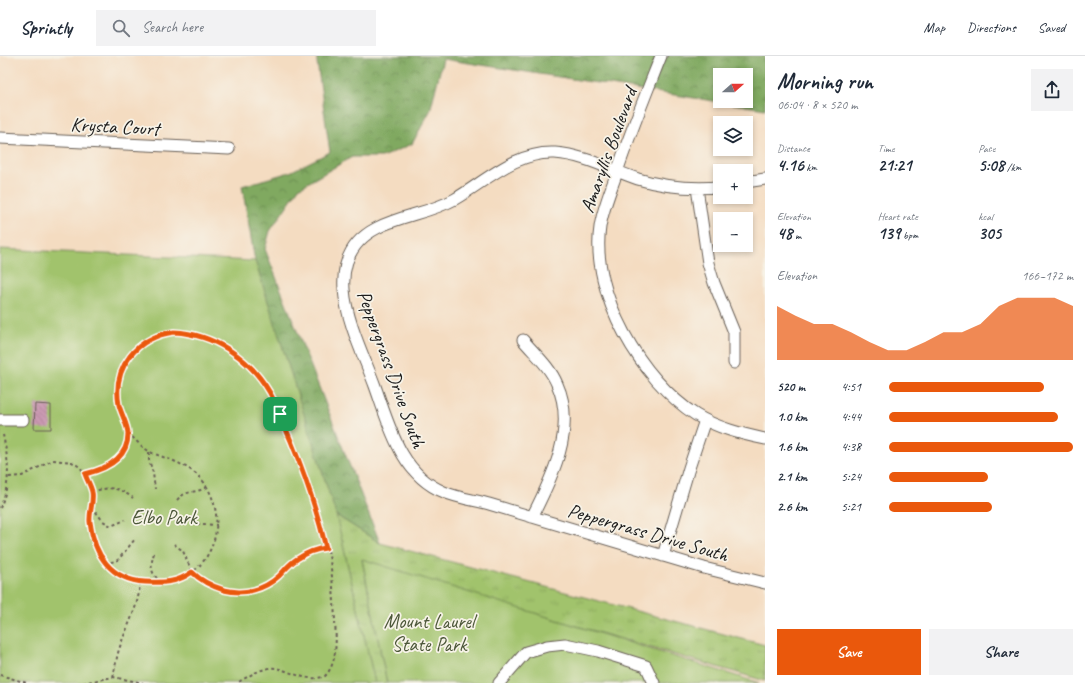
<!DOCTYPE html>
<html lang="en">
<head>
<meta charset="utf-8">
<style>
  :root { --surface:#fff; --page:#f2f2f3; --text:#1f2937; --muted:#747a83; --line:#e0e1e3; --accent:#ea580c }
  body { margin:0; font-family:Caveat,sans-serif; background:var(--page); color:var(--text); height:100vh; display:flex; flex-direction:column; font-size:15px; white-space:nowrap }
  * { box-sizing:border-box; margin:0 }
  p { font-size:13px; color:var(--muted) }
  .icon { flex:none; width:22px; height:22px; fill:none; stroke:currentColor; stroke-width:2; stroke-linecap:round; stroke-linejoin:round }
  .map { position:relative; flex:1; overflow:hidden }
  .side { display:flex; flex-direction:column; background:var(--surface); width:320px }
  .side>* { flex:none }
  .needle { width:26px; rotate:69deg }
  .controls { position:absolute; left:713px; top:12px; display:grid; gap:8px }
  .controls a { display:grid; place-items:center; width:40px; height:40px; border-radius:0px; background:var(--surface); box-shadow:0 2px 6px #0003; font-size:20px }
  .pin { position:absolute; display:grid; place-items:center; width:34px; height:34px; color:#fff; margin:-17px; border-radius:8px; box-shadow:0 2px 6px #0006 }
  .round { display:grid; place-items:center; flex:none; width:42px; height:42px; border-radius:0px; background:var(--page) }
  .head { display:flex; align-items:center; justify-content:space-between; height:68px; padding:0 12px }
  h1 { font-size:22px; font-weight:600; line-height:30px }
  .figures { display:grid; grid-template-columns:repeat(3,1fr); gap:6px; height:68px; padding:4px 12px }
  .figures div { display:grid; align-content:center }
  .figures b { font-size:17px; font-weight:600 }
  .figures small { font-size:11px; font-weight:400 }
  .figures p { font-size:11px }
  .chart { height:112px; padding:8px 12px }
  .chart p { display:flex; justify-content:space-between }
  .chart svg { width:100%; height:72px; margin-top:4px; fill:var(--accent); opacity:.7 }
  .cta { display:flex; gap:8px; margin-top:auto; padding:8px 12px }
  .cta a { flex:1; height:46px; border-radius:0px; background:var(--accent); color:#fff; font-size:16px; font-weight:600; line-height:46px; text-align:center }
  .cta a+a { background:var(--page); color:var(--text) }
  ul { padding:0 12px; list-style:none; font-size:13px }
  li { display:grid; grid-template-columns:64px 48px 1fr; align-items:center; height:30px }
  li i { height:10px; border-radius:5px; background:var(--accent) }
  header { display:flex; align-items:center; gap:24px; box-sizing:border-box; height:56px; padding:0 20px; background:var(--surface); border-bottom:1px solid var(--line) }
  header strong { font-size:19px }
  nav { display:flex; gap:22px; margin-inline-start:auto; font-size:14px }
  .search { width:280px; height:36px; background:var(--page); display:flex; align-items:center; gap:10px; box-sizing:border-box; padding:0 14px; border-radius:0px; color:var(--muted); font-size:15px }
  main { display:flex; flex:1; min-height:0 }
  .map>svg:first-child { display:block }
  .grass { fill:url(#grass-tufts); stroke:#5e7044 }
  .forest { fill:url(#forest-crowns); stroke:#4e623e; fill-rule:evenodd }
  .park { fill:#a1c36c; stroke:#5e7044 }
  .building { fill:url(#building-back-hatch) }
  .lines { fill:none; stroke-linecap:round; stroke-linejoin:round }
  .minor-casing { stroke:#685f56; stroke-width:13 }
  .path { stroke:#685f56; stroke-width:2; stroke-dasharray:3 3; stroke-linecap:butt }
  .minor { stroke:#fff; stroke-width:11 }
  .route-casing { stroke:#fff; stroke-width:8 }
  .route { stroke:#ea580c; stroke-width:5 }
  .labels { text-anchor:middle; stroke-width:3.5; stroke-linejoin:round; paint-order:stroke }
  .street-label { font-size:20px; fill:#1c1c1c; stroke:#f7f3e8 }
  .park-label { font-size:20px; fill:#4b5638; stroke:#f7f3e8 }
</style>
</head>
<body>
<header>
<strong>Sprintly</strong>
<div class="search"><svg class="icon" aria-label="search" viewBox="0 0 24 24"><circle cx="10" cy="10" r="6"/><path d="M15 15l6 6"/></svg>Search here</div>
<nav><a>Map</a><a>Directions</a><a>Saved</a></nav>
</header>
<main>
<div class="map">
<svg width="765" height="627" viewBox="0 0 765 627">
  <defs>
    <pattern id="grass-tufts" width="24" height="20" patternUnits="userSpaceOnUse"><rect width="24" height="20" fill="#a1c36c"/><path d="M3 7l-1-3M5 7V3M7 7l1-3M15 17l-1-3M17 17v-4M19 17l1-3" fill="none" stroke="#8aa75d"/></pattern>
    <pattern id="forest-crowns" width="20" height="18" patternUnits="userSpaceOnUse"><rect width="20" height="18" fill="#80a960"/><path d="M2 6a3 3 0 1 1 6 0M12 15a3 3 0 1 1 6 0" fill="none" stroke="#68894e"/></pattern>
    <pattern id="building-back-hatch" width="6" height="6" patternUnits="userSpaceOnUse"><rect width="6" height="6" fill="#cb9ab2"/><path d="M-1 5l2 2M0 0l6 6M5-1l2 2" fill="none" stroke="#a47d90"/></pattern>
  </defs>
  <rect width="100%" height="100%" fill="#f7f3e8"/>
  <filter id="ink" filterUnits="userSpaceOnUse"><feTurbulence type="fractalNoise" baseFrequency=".025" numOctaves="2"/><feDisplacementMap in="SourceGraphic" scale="8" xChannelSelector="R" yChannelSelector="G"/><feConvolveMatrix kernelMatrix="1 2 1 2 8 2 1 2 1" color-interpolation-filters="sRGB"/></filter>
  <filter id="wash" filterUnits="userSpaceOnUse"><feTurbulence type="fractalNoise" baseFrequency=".012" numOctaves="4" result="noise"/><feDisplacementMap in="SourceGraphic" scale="16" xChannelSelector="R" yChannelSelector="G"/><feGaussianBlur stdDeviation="0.9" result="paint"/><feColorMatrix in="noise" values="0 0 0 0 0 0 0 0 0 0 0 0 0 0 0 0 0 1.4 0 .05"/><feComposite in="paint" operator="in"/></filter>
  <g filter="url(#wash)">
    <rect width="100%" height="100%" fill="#f4dcc1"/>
    <!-- grass -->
    <path class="grass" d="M 336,459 L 380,487 L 765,589 L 765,625 L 515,552 L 362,504 L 387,627 L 375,627 Z"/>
    <!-- forest -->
    <path class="forest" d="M 317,0 L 765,0 L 765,53 L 443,3 L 430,55 L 412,88 L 382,101 L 352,101 L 299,132 L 270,175 L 265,193 L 380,487 L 336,459 L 255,205 L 242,130 L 290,116 L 330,96 L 317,6 ZM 720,19 L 746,19 L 746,45 L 720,45 Z"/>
    <!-- park -->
    <path class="park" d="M 0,193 L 255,205 L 336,459 L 375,627 L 0,627 Z
      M 362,503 L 759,627 L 387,627 Z"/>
    <g id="blocks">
      <!-- building -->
      <path class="building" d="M 35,348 L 51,349 L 51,373 L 34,373 Z"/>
    </g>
  </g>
  <g filter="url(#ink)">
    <use href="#blocks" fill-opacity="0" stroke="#685f56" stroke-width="1"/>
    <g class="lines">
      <!-- minor casing -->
      <g class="minor-casing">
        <path id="minor" d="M 661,0 C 646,38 630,77 617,116 C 611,134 603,152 600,171 C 590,237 642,325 696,359 C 717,372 742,378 765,383
          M 0,82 L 229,93
          M 746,126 L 765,123
          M 720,131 C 693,133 664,131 638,123 C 611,114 584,99 555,97 C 516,95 486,125 455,143 C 430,157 402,159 377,172 C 313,205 358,283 375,330 C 389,369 401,419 444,436 C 458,442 474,444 489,448 L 704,512 L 765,527
          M 697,132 L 708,207 L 714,227 L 734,276 L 734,307
          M 523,284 C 535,298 550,311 557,328 C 577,372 552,422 532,461
          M 0,364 L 23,364
          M 663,500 L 689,412 L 705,364
          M 499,627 L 526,596 L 547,590 L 565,588 L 598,595 L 646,610 L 654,627"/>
      </g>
      <!-- path -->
      <path class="path" d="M 149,396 L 149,404 L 153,417 L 155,433
        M 85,418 C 87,424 90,430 92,435 C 93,443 90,454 90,463 C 89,476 97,497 105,508 C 112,516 122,520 131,523 C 147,528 169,530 185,521 C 217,503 225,462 207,431 C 198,415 180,407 163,401 C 158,399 153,398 149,395 C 141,391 135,383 128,377
        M 9,421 L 22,420 L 53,404 L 72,406 L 80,411 L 85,418 C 106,413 129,403 128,378 C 128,370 122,359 120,351 C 115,331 120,306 136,292 C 148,283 160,277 175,276 C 209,276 239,297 260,323 C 273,338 279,358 287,376 C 304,417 322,461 330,505 C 333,525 334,545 335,565 C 336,582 338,607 325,620 C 308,627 293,616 276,612 C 264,610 247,621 237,627
        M 92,436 C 110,430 118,431 133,442
        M 177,444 C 186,433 196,438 207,431
        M 92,451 L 103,465 L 111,470 L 125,464
        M 0,452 C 11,426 9,407 3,379
        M 185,467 L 217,469
        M 174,488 L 183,495 L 192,516 L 206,527 L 231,535 L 245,536 L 266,529 L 296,503 L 316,493 L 326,491
        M 154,497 C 150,511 150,517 162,527
        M 105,508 L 118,504 L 135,483
        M 0,619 L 27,627
        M 113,621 C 115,613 116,605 118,597 C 125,572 139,553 140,526
        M 83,627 L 113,621 L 143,627"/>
      <!-- minor -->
      <use href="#minor" class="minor"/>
    </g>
  </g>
  <g class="lines" filter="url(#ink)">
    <!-- route casing -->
    <g class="route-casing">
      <path id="route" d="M 174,276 C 214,278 250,302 270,337 C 278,352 284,369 291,385 C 305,419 317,455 326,492 C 316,493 306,497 297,503 C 290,507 285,514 279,520 C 264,534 244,539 224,534 C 211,530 201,525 192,516 C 177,527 163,527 145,526 C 111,524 94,499 90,466 C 89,456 94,445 92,436 C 91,430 87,424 85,418 C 106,413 128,403 128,378 C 128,369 121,358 119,349 C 112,311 137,281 174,276 Z"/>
    </g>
    <!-- route -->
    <use href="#route" class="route"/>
  </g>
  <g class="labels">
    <!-- street labels -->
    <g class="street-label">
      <text transform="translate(115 70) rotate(3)" y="7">Krysta Court</text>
      <text transform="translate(608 94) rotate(-70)" y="7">Amaryllis Boulevard</text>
      <text transform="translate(392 313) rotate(70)" y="7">Peppergrass Drive South</text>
      <text transform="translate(648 476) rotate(16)" y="7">Peppergrass Drive South</text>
    </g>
    <!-- park labels -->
    <g class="park-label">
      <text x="164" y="468">Elbo Park</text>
      <text x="429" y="572">Mount Laurel<tspan x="429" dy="23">State Park</tspan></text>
    </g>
  </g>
</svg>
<div class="controls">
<a><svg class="needle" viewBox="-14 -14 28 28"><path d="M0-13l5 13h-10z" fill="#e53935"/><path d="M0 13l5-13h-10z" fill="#747a83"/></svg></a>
<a><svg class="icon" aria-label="layers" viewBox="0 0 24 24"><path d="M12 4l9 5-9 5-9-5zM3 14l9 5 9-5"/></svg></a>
<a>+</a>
<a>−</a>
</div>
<div class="pin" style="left:280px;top:358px;background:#1e9e55"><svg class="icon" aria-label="arrive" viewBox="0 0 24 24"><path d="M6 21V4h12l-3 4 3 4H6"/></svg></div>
</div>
<section class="side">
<div class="head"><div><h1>Morning run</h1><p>06:04 · 8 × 520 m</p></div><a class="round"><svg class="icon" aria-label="share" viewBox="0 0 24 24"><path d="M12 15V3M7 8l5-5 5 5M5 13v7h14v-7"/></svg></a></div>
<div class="figures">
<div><p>Distance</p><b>4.16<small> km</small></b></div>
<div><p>Time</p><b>21:21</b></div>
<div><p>Pace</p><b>5:08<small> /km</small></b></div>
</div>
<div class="figures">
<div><p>Elevation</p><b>48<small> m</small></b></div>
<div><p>Heart rate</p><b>139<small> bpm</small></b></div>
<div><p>kcal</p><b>305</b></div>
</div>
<div class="chart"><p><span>Elevation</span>166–172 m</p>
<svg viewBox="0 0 160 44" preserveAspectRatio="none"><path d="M0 44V11L10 17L20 22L30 22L40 27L50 33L60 38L70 38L80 33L90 27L100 27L110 22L120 11L130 6L140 6L150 6L160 11V44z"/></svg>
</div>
<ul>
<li><b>520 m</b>4:51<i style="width:84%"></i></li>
<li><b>1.0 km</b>4:44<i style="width:92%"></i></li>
<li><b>1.6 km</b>4:38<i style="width:100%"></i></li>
<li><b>2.1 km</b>5:24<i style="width:54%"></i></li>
<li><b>2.6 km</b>5:21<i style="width:56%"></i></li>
</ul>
<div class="cta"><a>Save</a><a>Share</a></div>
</section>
</main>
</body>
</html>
